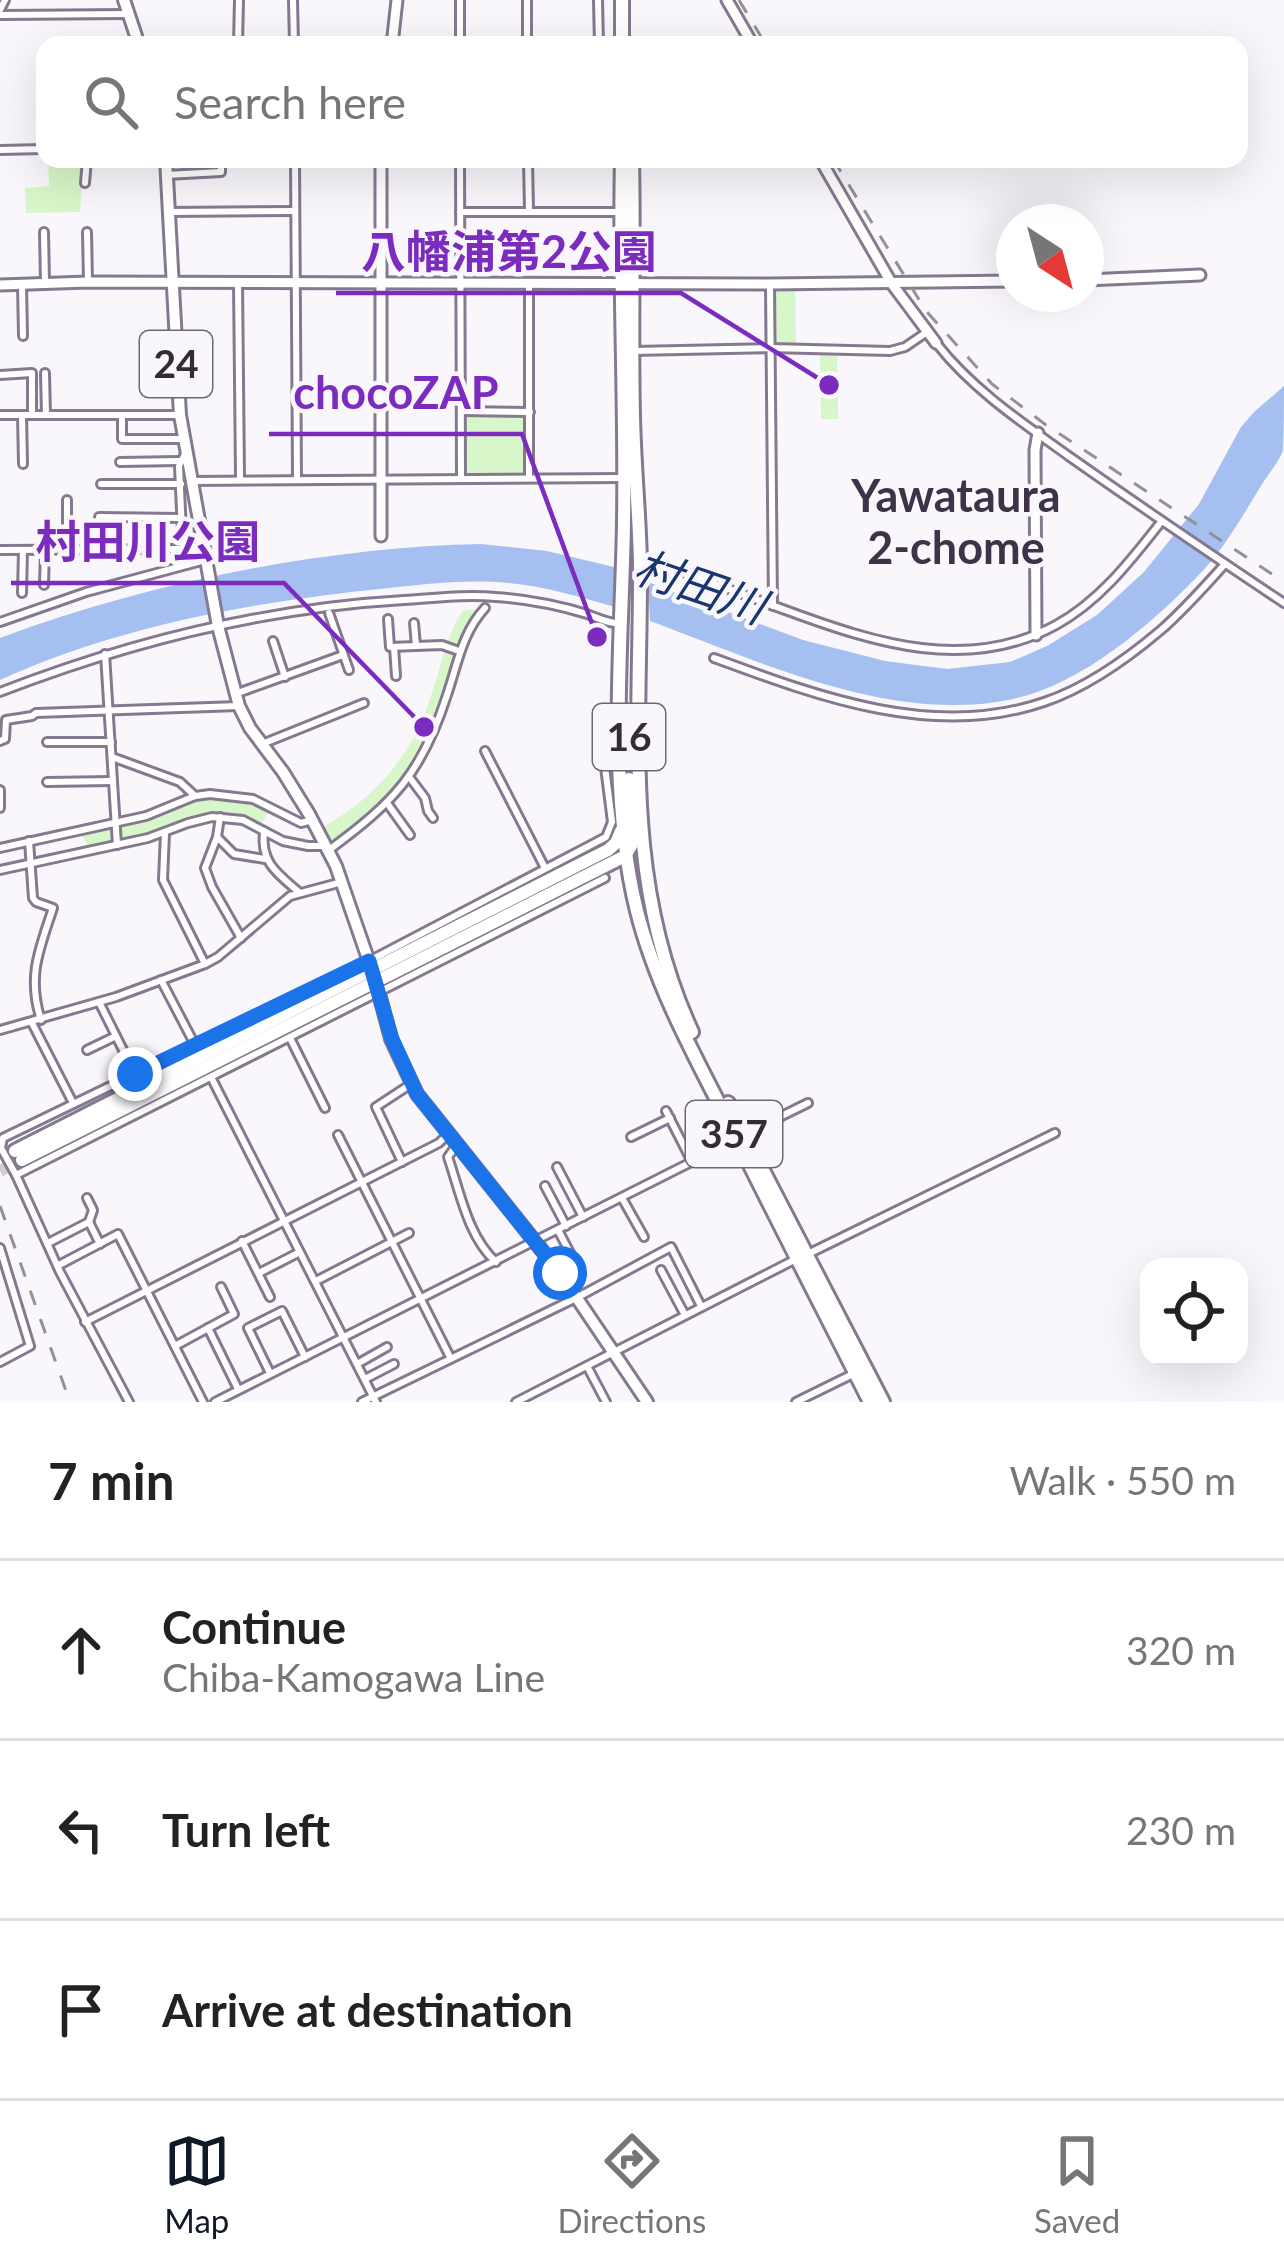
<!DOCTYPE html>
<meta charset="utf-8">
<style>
body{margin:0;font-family:Lato,"Noto Sans JP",sans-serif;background:#f2f2f2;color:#222}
.controls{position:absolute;right:36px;bottom:36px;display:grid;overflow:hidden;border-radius:24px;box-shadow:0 12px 48px #0002}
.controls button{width:108px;height:108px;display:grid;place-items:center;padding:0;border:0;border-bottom:3px solid #e0e0e0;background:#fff;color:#222;font:60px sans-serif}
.compass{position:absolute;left:996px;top:204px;width:108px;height:108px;border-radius:50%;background:#fff;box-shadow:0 12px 48px #0002;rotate:144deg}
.stop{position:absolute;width:36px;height:36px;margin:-27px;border:9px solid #1a73e8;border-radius:50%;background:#fff}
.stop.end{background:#1a73e8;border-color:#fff;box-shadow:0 3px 12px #0008}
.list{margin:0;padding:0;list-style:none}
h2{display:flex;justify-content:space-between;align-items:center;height:156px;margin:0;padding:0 48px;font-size:51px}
h2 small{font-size:39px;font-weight:400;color:#767676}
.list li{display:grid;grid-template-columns:78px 1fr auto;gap:36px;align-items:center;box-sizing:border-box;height:180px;padding:0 48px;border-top:3px solid #e0e0e0}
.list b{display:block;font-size:45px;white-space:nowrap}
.list p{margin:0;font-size:39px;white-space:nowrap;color:#767676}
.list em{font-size:39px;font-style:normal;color:#767676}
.icon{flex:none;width:66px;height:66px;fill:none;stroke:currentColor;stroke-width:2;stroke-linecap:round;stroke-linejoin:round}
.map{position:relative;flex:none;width:1284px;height:1402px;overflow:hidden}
.search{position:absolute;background:#fff;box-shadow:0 12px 48px #0002;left:36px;right:36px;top:36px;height:132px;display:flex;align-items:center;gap:30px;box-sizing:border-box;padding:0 42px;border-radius:24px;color:#767676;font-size:45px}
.sheet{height:696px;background:#fff}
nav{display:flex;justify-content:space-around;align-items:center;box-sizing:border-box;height:168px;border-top:3px solid #e0e0e0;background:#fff;font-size:33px;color:#767676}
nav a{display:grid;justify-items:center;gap:6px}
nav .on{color:#111827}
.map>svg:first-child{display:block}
</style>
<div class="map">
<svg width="1284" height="1402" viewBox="0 0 1284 1402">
<rect width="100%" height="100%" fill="#faf7fc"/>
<g fill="#d7f6c9">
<polygon points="48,159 84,159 80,212 26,213 25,188 49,186"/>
<polygon points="771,285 795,285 796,348 771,347"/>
<polygon points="820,351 837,351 838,419 821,419"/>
<polygon points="470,416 523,416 526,421 527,469 523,474 469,474 465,471 464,420"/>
<path d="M463,610H478C459,637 453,665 443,696C436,720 419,762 404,782C384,806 357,825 331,842L323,827C375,798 411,757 430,699C442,664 443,644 463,610Z"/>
<path d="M199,796L249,799L269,809L264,821L260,823C215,801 189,822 146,834C127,839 107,843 88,847L81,833L159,814Z"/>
</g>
<g fill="#a4bff0">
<path d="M1284,386C1284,403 1284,435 1283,450C1280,460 1270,472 1264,481C1243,515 1224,550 1195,579C1149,626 1080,685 1013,699C893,725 761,662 650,621L648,582L803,640L885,661L947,669L1010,662L1047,646L1097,615L1144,572L1199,504L1241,427L1254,412Z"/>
<path d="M481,544L547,551L614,567L615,607C580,597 544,586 508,583C469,579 428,584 389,588C257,601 121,625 0,680V638C147,583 324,547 481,544Z"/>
</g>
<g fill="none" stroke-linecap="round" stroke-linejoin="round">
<polyline stroke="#d2ced4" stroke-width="12" stroke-dasharray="12 6" stroke-linecap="butt" points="0,1171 21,1160"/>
<g stroke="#857990" stroke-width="12">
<g id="street">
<polyline points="293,0 294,45"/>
<polyline points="527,0 527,45"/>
<polyline points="598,0 599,45"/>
<polyline points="0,10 5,0"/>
<polyline points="0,15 128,14"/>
<polyline points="238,45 239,0"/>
<polyline points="460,45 460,0"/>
<polyline points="44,102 44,149"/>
<polyline points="0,150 44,149"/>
<polyline points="295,159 297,478"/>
<polyline points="460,159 461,477"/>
<polyline points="528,159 529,211"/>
<polyline points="166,175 221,172 221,159"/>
<polyline points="85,183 87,159"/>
<polyline points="168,212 295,211"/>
<polyline points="460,212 618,212"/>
<polyline points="44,232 45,283"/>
<polyline points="87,232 88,282"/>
<polyline points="238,282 240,477"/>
<polyline points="529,283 529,478"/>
<polyline points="22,284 23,336"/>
<polyline points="770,286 773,606"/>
<path d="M937,344C972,389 1024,424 1070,457C1141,507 1212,555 1284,603"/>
<polyline points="633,351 770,348 890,351 905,347 927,332"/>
<polyline points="45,373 46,415"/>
<polyline points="0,375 32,373 32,415"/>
<polyline points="461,411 530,412"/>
<polyline points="0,415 180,415"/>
<polyline points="22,415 23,464"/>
<polyline points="122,415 122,439 184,439"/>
<polyline points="120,462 180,461"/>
<polyline points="191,481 624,478"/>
<polyline points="101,484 181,484"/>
<polyline points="67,500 67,549"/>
<polyline points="99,517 181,518"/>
<polyline points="0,550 182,549"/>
<path d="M640,556C690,574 738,593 788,611C875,643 968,673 1056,625C1100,601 1131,560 1161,522"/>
<polyline points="186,565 183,555 179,466 186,452"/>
<polyline points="44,585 45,549"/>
<polyline points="22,593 23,550"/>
<polyline points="329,613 349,670"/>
<polyline points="388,619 390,647 442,645 459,651"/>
<polyline points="0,622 86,592 205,560"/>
<polyline points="414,623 416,646"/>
<polyline points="273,641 285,677"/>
<polyline points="394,647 396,676"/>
<polyline points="105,654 117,845"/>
<path d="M714,658C817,696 934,740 1044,702C1086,688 1128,658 1161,630C1184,610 1205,586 1225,564"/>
<path d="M0,692C129,642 265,608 404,600C435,598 465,594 496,597C526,599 558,605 587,614C600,619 608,623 622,624"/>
<polyline points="235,694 343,655"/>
<polyline points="0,741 5,739 6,720 32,716 36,713 239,706"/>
<polyline points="47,742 111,742"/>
<polyline points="262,744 364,703"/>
<polyline points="485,751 545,868"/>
<polyline points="112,757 180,782 195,796"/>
<polyline points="410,778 425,798 428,811 433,818"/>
<polyline points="47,782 112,781"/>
<polyline points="0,790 0,808"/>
<polyline points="387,803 410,835"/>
<polyline points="220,817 217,837 205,868 212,887 241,938"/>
<path d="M264,831C260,863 278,874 300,893"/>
<polyline points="165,833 163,880 205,964"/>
<polyline points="217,837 234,854 265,859"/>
<path d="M29,841L33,898L36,902L53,908C39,950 27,977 41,1020"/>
<polyline points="0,848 146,816 195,796 210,794 253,799 301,823 312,820"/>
<path d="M329,850C394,802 422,773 447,695C458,663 462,633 485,608"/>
<polyline points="0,870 148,838 188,823 212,817 243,820 283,841 308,846 326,846"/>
<polyline points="161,980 195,1045"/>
<polyline points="99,1002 135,1074"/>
<polyline points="32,1023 73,1103"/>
<polyline points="0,1030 116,997 205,964 218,957 290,896 342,882"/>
<polyline points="290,1038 325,1108"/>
<polyline points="87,1050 116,1036"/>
<polyline points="211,1077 376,1402"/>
<polyline points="666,1111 691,1160"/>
<polyline points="747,1133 808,1103"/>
<polyline points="338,1135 450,1357"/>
<polyline points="631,1137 670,1118"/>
<path d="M456,1146L448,1157C460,1192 468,1237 496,1262"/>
<polyline points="402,1162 376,1107 411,1084"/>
<polyline points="557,1167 583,1217"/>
<polyline points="16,1175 605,878"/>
<polyline points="545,1186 566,1226"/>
<polyline points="622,1198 644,1237"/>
<polyline points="89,1222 100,1244"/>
<polyline points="558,1230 581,1274"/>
<polyline points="242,1241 270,1297"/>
<polyline points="48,1243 89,1222 93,1210 87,1198"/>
<polyline points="0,1248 30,1346 0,1362"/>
<polyline points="808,1254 1055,1133"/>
<polyline points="59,1265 118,1234 203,1402"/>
<polyline points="661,1270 685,1315"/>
<polyline points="259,1273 298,1253"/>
<polyline points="316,1281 409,1233"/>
<polyline points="85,1322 439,1143 447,1135"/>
<polyline points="208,1328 238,1389"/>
<polyline points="175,1346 234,1314 221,1287"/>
<polyline points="357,1364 387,1347"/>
<polyline points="587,1366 606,1402"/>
<polyline points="270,1373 248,1328 282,1311 305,1357"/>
<polyline points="365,1379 394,1364"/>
<polyline points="129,1402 60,1272 16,1175 1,1148 3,1138 369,961 606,837 612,822 605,767"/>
<polyline points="215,1402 737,1139"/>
<polyline points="362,1402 578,1297 671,1247 701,1306"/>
<polyline points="516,1402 796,1259"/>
<polyline points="796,1402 855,1373"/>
</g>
</g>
<g stroke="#857990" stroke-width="15">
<g id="secondary">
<polyline points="727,0 753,45"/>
<polyline points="392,45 397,0"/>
<polyline points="381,159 381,536"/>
<polyline points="820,159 892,284 936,343"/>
<polyline points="1086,280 1200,275"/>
<polyline points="0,285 88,282 770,284 1014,281"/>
<polyline points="1036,635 1035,450 1038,433"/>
</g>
</g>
<g stroke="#857990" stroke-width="16">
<g id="primary">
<polyline points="124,0 139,45"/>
<polyline points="166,159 180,415 218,626 239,706 250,728 283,772 309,814 336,866 376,982 391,1039 417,1094 560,1273 647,1402"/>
</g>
</g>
<g stroke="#857990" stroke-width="18">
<g id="highway">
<polyline points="622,0 622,45"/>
<path d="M622,159C619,280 626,401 624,522C622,646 607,790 637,911C657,990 698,1062 735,1135C779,1224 825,1313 870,1402"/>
<path d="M632,159C634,245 631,330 633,416C634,465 639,514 640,563C641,724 621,880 692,1032"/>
<polyline points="728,1103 883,1402"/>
<polyline points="15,1151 608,850 616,843 621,831"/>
<polyline points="22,1160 625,856 632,844 629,779"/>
</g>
</g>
<use href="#street" stroke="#fff" stroke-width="6"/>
<use href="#secondary" stroke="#fff" stroke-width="9"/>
<use href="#primary" stroke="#fff" stroke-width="10"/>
<use href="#highway" stroke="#fff" stroke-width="12"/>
<g stroke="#949098" stroke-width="3" stroke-dasharray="15 15" stroke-linecap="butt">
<polyline points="739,0 766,45"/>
<polyline points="833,159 926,311 992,384 1046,425 1284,582"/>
<polyline points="0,1206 70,1402"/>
</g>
</g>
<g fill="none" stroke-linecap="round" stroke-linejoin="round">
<polyline stroke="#1a73e8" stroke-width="15" points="135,1074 369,961 392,1039 417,1094 560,1273"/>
</g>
<g text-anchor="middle" stroke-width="9" stroke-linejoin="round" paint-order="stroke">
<g fill="#faf7fc" stroke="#6d6971" stroke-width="3">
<rect x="140" y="331" width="72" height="66" rx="9"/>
<rect x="593" y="704" width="72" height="66" rx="9"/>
<rect x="686" y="1101" width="96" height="66" rx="9"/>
</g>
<g font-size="39" font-weight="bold" fill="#312c36">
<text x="176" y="378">24</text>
<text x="629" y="751">16</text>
<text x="734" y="1148">357</text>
</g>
<g font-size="45" font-weight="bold" fill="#3d3247" stroke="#faf7fc">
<text x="956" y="512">Yawataura<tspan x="956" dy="52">2-chome</tspan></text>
</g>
<g font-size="45" font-style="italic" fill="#193670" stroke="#faf7fc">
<text transform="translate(700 587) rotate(19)" y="16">村田川</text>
</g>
</g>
<path fill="none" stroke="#7b2cbf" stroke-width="4.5" d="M829 385L681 293H336M597 637L522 434H269M424 727L284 583H11"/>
<g fill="#7b2cbf" stroke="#faf7fc" stroke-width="4.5">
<circle cx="829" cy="385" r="12"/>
<circle cx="597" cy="637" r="12"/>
<circle cx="424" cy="727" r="12"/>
</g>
<g font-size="45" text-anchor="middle" font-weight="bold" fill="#7b2cbf" stroke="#faf7fc" stroke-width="9" stroke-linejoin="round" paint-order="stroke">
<text x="509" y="268">八幡浦第2公園</text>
<text x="396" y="409">chocoZAP</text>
<text x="148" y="558">村田川公園</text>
</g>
</svg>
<div class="controls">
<button><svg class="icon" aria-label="locate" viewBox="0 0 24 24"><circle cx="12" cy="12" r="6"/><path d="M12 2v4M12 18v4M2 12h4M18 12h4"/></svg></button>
</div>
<svg class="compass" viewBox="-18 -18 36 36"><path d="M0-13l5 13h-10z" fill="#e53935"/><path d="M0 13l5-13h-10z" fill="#767676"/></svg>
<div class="stop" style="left:560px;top:1273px"></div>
<div class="stop end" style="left:135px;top:1074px"></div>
<div class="search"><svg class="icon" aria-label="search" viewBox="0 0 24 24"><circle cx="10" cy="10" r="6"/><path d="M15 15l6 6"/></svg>Search here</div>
</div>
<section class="sheet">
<h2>7 min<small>Walk · 550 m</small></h2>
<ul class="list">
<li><svg class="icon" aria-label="ahead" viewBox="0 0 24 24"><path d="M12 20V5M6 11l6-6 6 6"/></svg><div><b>Continue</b><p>Chiba-Kamogawa Line</p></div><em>320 m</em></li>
<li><svg class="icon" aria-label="left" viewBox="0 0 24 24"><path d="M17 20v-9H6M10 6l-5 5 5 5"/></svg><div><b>Turn left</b></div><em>230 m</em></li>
<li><svg class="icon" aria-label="arrive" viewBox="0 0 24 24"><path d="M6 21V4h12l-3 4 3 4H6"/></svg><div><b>Arrive at destination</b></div></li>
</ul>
</section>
<nav>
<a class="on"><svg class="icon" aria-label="map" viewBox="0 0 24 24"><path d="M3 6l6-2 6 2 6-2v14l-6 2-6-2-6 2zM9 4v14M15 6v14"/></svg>Map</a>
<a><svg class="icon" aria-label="directions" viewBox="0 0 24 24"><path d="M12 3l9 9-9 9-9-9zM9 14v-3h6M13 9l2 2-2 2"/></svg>Directions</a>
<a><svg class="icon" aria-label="saved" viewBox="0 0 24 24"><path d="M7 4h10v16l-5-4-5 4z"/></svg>Saved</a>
</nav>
